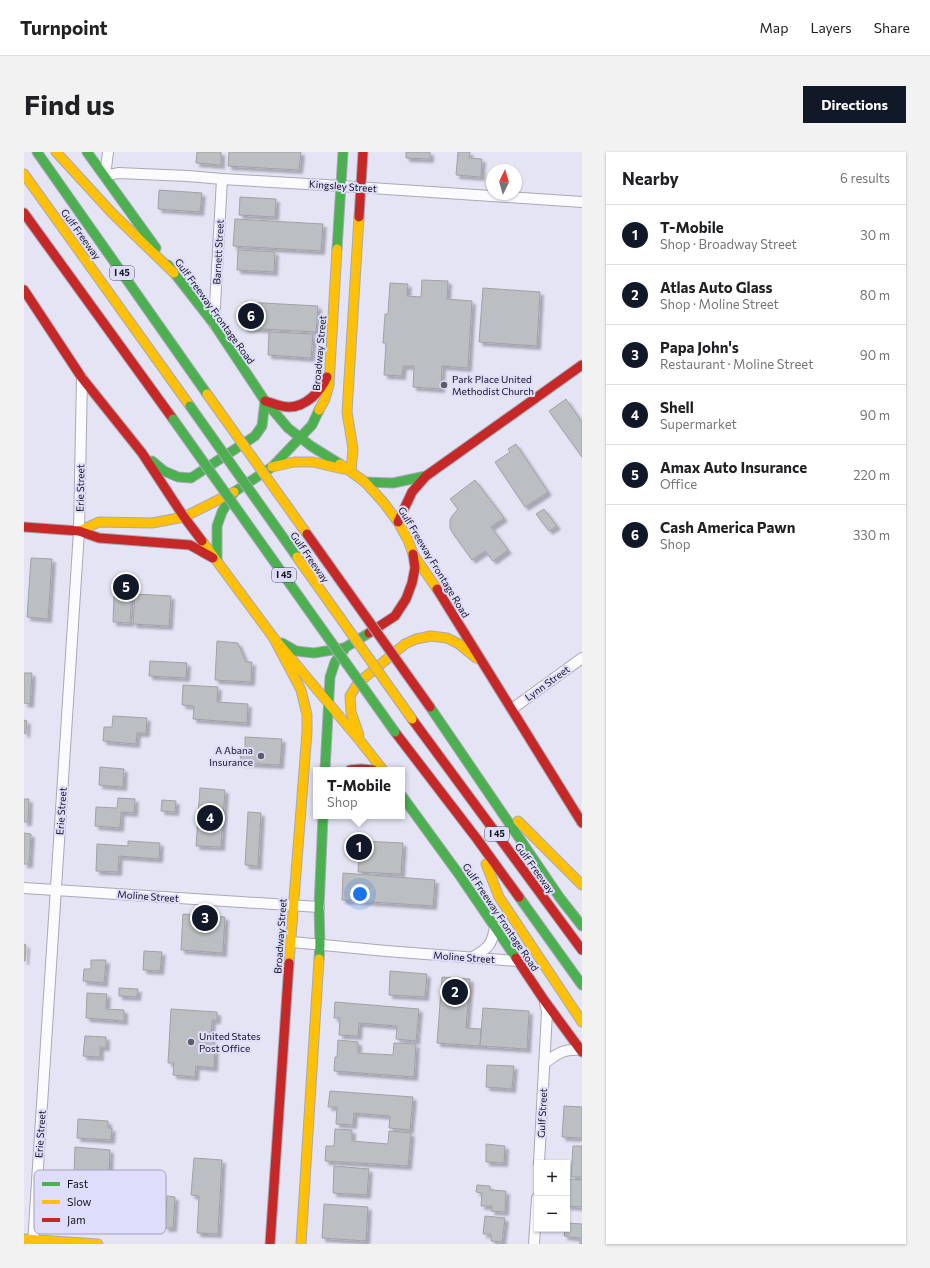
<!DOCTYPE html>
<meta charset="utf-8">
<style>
body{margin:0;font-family:Commissioner,sans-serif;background:#f2f2f2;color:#202124}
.controls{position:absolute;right:12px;bottom:12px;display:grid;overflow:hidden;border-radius:0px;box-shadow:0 1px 3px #0004}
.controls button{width:36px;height:36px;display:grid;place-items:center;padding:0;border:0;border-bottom:1px solid #e0e0e0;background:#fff;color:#202124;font:20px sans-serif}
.compass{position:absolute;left:462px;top:12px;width:36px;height:36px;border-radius:50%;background:#fff;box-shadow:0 1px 3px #0004;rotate:5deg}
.you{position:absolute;left:336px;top:742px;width:14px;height:14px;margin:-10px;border:3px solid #fff;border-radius:50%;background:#1a73e8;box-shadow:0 0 0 6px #1a73e833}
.badge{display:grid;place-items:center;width:26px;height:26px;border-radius:50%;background:#111827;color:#fff;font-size:13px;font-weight:700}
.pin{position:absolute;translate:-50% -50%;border:2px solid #fff;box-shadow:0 1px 4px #0006}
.popup{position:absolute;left:289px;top:615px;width:92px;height:52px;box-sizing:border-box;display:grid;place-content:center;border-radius:0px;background:#fff;filter:drop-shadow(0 1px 3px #0005);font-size:13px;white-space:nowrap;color:#757577}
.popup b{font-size:15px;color:#202124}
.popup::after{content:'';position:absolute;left:50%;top:100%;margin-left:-8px;border:8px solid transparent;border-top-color:#fff}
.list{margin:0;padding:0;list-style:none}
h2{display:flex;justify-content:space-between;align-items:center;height:52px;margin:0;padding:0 16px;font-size:17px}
h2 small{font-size:13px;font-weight:400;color:#757577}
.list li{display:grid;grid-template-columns:26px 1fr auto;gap:12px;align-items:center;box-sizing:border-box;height:60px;padding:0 16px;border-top:1px solid #e0e0e0}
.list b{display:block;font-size:15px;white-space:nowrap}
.list p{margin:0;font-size:13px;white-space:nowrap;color:#757577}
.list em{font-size:13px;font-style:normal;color:#757577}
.map{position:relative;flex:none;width:558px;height:1092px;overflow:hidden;border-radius:0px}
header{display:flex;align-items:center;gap:24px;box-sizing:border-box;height:56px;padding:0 20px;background:#fff;border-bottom:1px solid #e0e0e0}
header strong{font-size:19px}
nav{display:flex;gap:22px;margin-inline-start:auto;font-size:14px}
.intro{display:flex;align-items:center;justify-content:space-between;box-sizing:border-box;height:96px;padding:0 24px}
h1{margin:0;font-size:28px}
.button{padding:10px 18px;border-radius:0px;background:#111827;color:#fff;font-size:14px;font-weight:700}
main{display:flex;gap:24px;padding:0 24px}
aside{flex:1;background:#fff;border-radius:0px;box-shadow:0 1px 3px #0004}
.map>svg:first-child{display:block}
</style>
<header>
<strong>Turnpoint</strong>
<nav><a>Map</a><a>Layers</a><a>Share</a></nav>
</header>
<div class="intro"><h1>Find us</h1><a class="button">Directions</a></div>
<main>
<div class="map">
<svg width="558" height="1092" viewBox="0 0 558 1092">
<defs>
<filter id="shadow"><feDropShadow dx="3.5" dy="3.5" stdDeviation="1" flood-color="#0004"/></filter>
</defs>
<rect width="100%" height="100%" fill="#e4e4f5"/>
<g fill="#bcbfc2" stroke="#9fa2a5" filter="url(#shadow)">
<polygon points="173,0 197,0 197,13 172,11"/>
<polygon points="205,0 277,0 275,18 204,14"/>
<polygon points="382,0 406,0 406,7 382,6"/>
<polygon points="434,0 446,0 445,6 458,7 457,25 432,23"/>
<polygon points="135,38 178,41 176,60 134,57"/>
<polygon points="216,45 252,47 251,65 215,63"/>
<polygon points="211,67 299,72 297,99 209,94"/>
<polygon points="214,98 251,100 250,120 213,118"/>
<polygon points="398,128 424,129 423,147 448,149 444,216 418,214 417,237 389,235 390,214 379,214 378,224 360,223 362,191 359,191 361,162 364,162 366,131 384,132 383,144 397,145"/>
<polygon points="459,136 516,140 513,194 455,190"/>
<polygon points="221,150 294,154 292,180 220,176"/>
<polygon points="245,180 289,182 287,206 244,203"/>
<polygon points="542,247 558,270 558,305 525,259"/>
<polygon points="492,292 524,340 501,355 471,310 486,300 484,297"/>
<polygon points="451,328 480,366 467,375 484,398 469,409 461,399 448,408 428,380 426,376 426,368 428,364 434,357 426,347"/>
<polygon points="520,357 533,374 525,379 512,362"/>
<polygon points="7,406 28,407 24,467 3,465"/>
<polygon points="96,422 109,422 106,471 89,470 90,444 94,445"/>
<polygon points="111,442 147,444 145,474 109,472"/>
<polygon points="193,489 214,491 222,510 228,510 227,530 191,528"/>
<polygon points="126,509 163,511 162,526 125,524"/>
<polygon points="0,521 8,521 6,552 0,551"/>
<polygon points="159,533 194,535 193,550 224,552 223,571 169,567 170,554 158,553"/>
<polygon points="89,564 123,566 122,581 113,581 112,592 79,589 80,575 88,575"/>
<polygon points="0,568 3,569 2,582 0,581"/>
<polygon points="221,585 258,587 256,613 216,611 217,596 221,596"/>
<polygon points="76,615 100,617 99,635 75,633"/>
<polygon points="176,636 201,638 197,695 172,694"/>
<polygon points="94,646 111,647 110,661 97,660 96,676 71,674 72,655 93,656"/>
<polygon points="0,647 5,647 4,670 0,670"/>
<polygon points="138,648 152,649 151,660 137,659"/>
<polygon points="224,660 237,661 234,714 221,713"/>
<polygon points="0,681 7,682 5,712 0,712"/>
<polygon points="104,689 136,691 135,707 95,704 94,720 72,719 73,692 104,694"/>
<polygon points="336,689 379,691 377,722 334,720"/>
<polygon points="319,721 411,728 409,754 318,748"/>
<polygon points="159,762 201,765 199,801 157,798"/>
<polygon points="0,792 2,793 1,809 0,809"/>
<polygon points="120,799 138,800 136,819 119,818"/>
<polygon points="67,808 82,808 80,831 59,829 60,817 67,817"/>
<polygon points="366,819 403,822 401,845 365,843"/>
<polygon points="418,825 446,827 442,876 457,877 456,894 413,891"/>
<polygon points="95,836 114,837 113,845 95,844"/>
<polygon points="63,841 83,842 82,857 100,858 100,869 62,866"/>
<polygon points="311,850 395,857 392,889 372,887 373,874 335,871 334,884 315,883 316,866 310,866"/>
<polygon points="459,856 505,859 503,897 456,894"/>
<polygon points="147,857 193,860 193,868 188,868 187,887 191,893 190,916 172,914 171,925 149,923 150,911 144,911"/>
<polygon points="61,884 82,885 82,895 76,895 76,905 59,904"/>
<polygon points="314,888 334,890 334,901 369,903 370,891 392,892 390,925 310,919 311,905 313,905"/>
<polygon points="463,913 490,914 488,937 462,935"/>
<polygon points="306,939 389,945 386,978 365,976 366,964 330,961 329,973 312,972 313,955 304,955"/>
<polygon points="540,954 558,955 558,986 538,985"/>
<polygon points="54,967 84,969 84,976 88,976 87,988 53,986"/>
<polygon points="311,977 328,978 328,989 364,992 365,979 387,981 384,1014 301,1009 302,994 310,994"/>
<polygon points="462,992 481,994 480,1011 462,1010"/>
<polygon points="549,994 558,994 558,1025 547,1025"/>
<polygon points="51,995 86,998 85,1024 50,1022"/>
<polygon points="170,1006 198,1008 194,1082 173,1081 175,1044 167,1043"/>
<polygon points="310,1014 345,1017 343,1043 309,1041"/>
<polygon points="545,1027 558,1028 558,1055 543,1054"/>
<polygon points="453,1033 466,1034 466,1038 482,1039 481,1060 467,1059 468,1054 457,1054 458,1041 452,1040"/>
<polygon points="143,1044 151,1045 149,1076 141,1076"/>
<polygon points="48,1047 78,1049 77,1065 47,1063"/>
<polygon points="79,1047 89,1048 88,1067 78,1067"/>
<polygon points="300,1052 344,1055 342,1089 298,1086"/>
<polygon points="461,1064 481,1066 478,1090 467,1089 467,1082 459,1082"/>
<polygon points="543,1071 558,1072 558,1092 556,1092 556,1086 540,1084 541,1077 543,1077"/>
</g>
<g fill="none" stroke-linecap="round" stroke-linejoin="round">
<g stroke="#a9a8b5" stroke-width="12">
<g id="street">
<polyline points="84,0 81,24 94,21 164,24 198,27 317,34 558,50"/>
<polyline points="190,172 198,27"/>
<polyline points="488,557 558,506"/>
<polyline points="0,736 295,755"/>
<polyline points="268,790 362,799 494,809"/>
<path d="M449,805C465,796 468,792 471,775"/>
<path d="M520,912C533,901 540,897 557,898"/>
<polyline points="515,1011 523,860 521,851"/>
<polyline points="9,1092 55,379 58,226"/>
<polyline points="510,1092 513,1046"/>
</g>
</g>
<g stroke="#a9a8b5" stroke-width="11">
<g id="fast">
<polyline points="13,0 183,242"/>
<polyline points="63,0 132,96"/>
<polyline points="313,97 319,0"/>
<polyline points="144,113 190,172 241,249 264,276 287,294 316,312"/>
<polyline points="128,309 140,319 154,325 167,326 231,284 238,274 241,249"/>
<polyline points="341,330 369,331 402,324"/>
<polyline points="193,408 193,374 198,360 210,340 248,315 288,273 295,258"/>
<polyline points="258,491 272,499 290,501 320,496"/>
<polyline points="406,555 536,746 558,774"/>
<polyline points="301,618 306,525 311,510 322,495 345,481"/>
<polyline points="378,644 434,721 492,806"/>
<polyline points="495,745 558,833"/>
<polyline points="295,807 296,793 295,755 299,664"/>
</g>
</g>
<g stroke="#a9a8b5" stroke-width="11">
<g id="slow">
<polyline points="32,0 88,61 150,121"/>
<polyline points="0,22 166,254"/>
<polyline points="295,258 301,247 305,233 313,97"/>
<polyline points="316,312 341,330 360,351 374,370 384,388 389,402 413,437"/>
<polyline points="248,315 270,310 289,310 319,317"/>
<polyline points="327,319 329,297 323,260 335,65"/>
<polyline points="55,379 75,370 128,371 160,365 210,340"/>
<polyline points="178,389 249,485 337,590 359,618"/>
<polyline points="249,485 277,538 283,563 283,580 265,811"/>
<polyline points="335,583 327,560 326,544 334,531 381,492 392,487 407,484 423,486 435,492 452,506"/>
<polyline points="494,669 558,733"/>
<polyline points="462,712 475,745 558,870"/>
<polyline points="0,1087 74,1092"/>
<polyline points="277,1092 295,807"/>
</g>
</g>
<g stroke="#a9a8b5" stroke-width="11">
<g id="jam">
<polyline points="0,61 149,267"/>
<polyline points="335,65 339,0"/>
<polyline points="0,138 58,226 118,301 160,365 178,389"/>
<path d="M241,249C249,251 257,255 265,255C282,255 297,239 303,225"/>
<polyline points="374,370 388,340 402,324 558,213"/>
<polyline points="0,375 55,379 75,386 166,393 189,406"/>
<polyline points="413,437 558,671"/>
<polyline points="345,481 371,464 382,447 388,431 391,416 389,402"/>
<polyline points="388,567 558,798"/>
<polyline points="371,580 453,687 495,745"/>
<polyline points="326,618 337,617 349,618"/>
<polyline points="492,806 520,848 558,900"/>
<polyline points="246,1092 265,811"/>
</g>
</g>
<use href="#street" stroke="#fbfbfe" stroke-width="10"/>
<use href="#fast" stroke="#4caf50" stroke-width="9"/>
<use href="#slow" stroke="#ffc107" stroke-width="9"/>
<use href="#jam" stroke="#c62828" stroke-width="9"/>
<g stroke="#a9a8b5" stroke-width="11" stroke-linecap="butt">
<g id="fast-bridge">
<polyline points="166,254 273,405"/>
<polyline points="149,267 371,580"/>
</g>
</g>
<g stroke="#a9a8b5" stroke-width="11" stroke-linecap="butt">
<g id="slow-bridge">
<polyline points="183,242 283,382"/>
<polyline points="273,405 388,567"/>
</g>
</g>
<g stroke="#a9a8b5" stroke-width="11" stroke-linecap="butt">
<polyline id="jam-bridge" points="283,382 406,555"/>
</g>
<use href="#fast-bridge" stroke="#4caf50" stroke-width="9"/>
<use href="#slow-bridge" stroke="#ffc107" stroke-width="9"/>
<use href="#jam-bridge" stroke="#c62828" stroke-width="9"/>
</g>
<g fill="#5d5d6a" stroke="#deddfc" stroke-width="1.5">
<circle cx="420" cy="233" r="4"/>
<circle cx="237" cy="604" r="4"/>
<circle cx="167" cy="890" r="4"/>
</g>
<g text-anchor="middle" stroke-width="4" stroke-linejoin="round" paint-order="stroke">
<g fill="#deddfc" stroke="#515161" stroke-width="1">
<rect x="86" y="114" width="24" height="14" rx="3"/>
<rect x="248" y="416" width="24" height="14" rx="3"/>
<rect x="461" y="675" width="24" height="14" rx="3"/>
</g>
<g font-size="9" font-weight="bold" fill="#15151f">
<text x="98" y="124">I 45</text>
<text x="260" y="426">I 45</text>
<text x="473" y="685">I 45</text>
</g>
<g font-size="10" fill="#15151f" stroke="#deddfc">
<text transform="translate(319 34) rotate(4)" y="4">Kingsley Street</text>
<text transform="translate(57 82) rotate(54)" y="4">Gulf Freeway</text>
<text transform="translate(194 100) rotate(-87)" y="4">Barnett Street</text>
<text transform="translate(191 159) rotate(54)" y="4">Gulf Freeway Frontage Road</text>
<text transform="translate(295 201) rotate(-85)" y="4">Broadway Street</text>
<text transform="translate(56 336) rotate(-89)" y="4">Erie Street</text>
<text transform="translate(286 405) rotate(55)" y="4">Gulf Freeway</text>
<text transform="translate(410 410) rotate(59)" y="4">Gulf Freeway Frontage Road</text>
<text transform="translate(523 531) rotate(-36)" y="4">Lynn Street</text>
<text transform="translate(37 659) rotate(-86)" y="4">Erie Street</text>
<text transform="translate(511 716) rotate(54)" y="4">Gulf Freeway</text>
<text transform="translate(124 744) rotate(4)" y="4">Moline Street</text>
<text transform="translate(477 765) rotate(56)" y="4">Gulf Freeway Frontage Road</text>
<text transform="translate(256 784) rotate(-86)" y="4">Broadway Street</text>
<text transform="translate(440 805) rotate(4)" y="4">Moline Street</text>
<text transform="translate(518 961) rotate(-87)" y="4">Gulf Street</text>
<text transform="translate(16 982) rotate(-86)" y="4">Erie Street</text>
</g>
<g font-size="10" fill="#15151f" stroke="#deddfc" text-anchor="start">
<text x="428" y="231">Park Place United<tspan x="428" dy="12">Methodist Church</tspan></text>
<text x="229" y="602" text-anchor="end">A Abana<tspan x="229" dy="12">Insurance</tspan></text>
<text x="175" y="888">United States<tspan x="175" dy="12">Post Office</tspan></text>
</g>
</g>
<rect x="10" y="1018" width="132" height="64" rx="6" fill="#deddfc" stroke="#a2a1ba" stroke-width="1"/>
<rect x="18" y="1030" width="18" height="4" fill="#4caf50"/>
<rect x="18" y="1048" width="18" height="4" fill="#ffc107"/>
<rect x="18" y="1066" width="18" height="4" fill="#c62828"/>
<g font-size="11" fill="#15151f">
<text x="43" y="1036">Fast</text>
<text x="43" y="1054">Slow</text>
<text x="43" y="1072">Jam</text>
</g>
</svg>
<div class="controls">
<button>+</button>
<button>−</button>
</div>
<svg class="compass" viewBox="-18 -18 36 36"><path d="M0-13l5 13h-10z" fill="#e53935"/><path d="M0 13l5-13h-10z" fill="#757577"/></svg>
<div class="you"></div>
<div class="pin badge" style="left:335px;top:695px">1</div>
<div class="popup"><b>T-Mobile</b>Shop</div>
<div class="pin badge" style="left:431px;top:840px">2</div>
<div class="pin badge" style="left:181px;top:766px">3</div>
<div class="pin badge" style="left:186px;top:666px">4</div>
<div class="pin badge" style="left:102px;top:435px">5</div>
<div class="pin badge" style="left:227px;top:164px">6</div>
</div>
<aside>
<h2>Nearby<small>6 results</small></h2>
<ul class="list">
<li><span class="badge">1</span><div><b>T-Mobile</b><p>Shop · Broadway Street</p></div><em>30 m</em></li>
<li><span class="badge">2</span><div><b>Atlas Auto Glass</b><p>Shop · Moline Street</p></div><em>80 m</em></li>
<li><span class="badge">3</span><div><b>Papa John's</b><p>Restaurant · Moline Street</p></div><em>90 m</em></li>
<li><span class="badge">4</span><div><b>Shell</b><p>Supermarket</p></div><em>90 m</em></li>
<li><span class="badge">5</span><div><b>Amax Auto Insurance</b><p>Office</p></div><em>220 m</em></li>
<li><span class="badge">6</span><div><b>Cash America Pawn</b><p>Shop</p></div><em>330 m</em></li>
</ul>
</aside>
</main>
